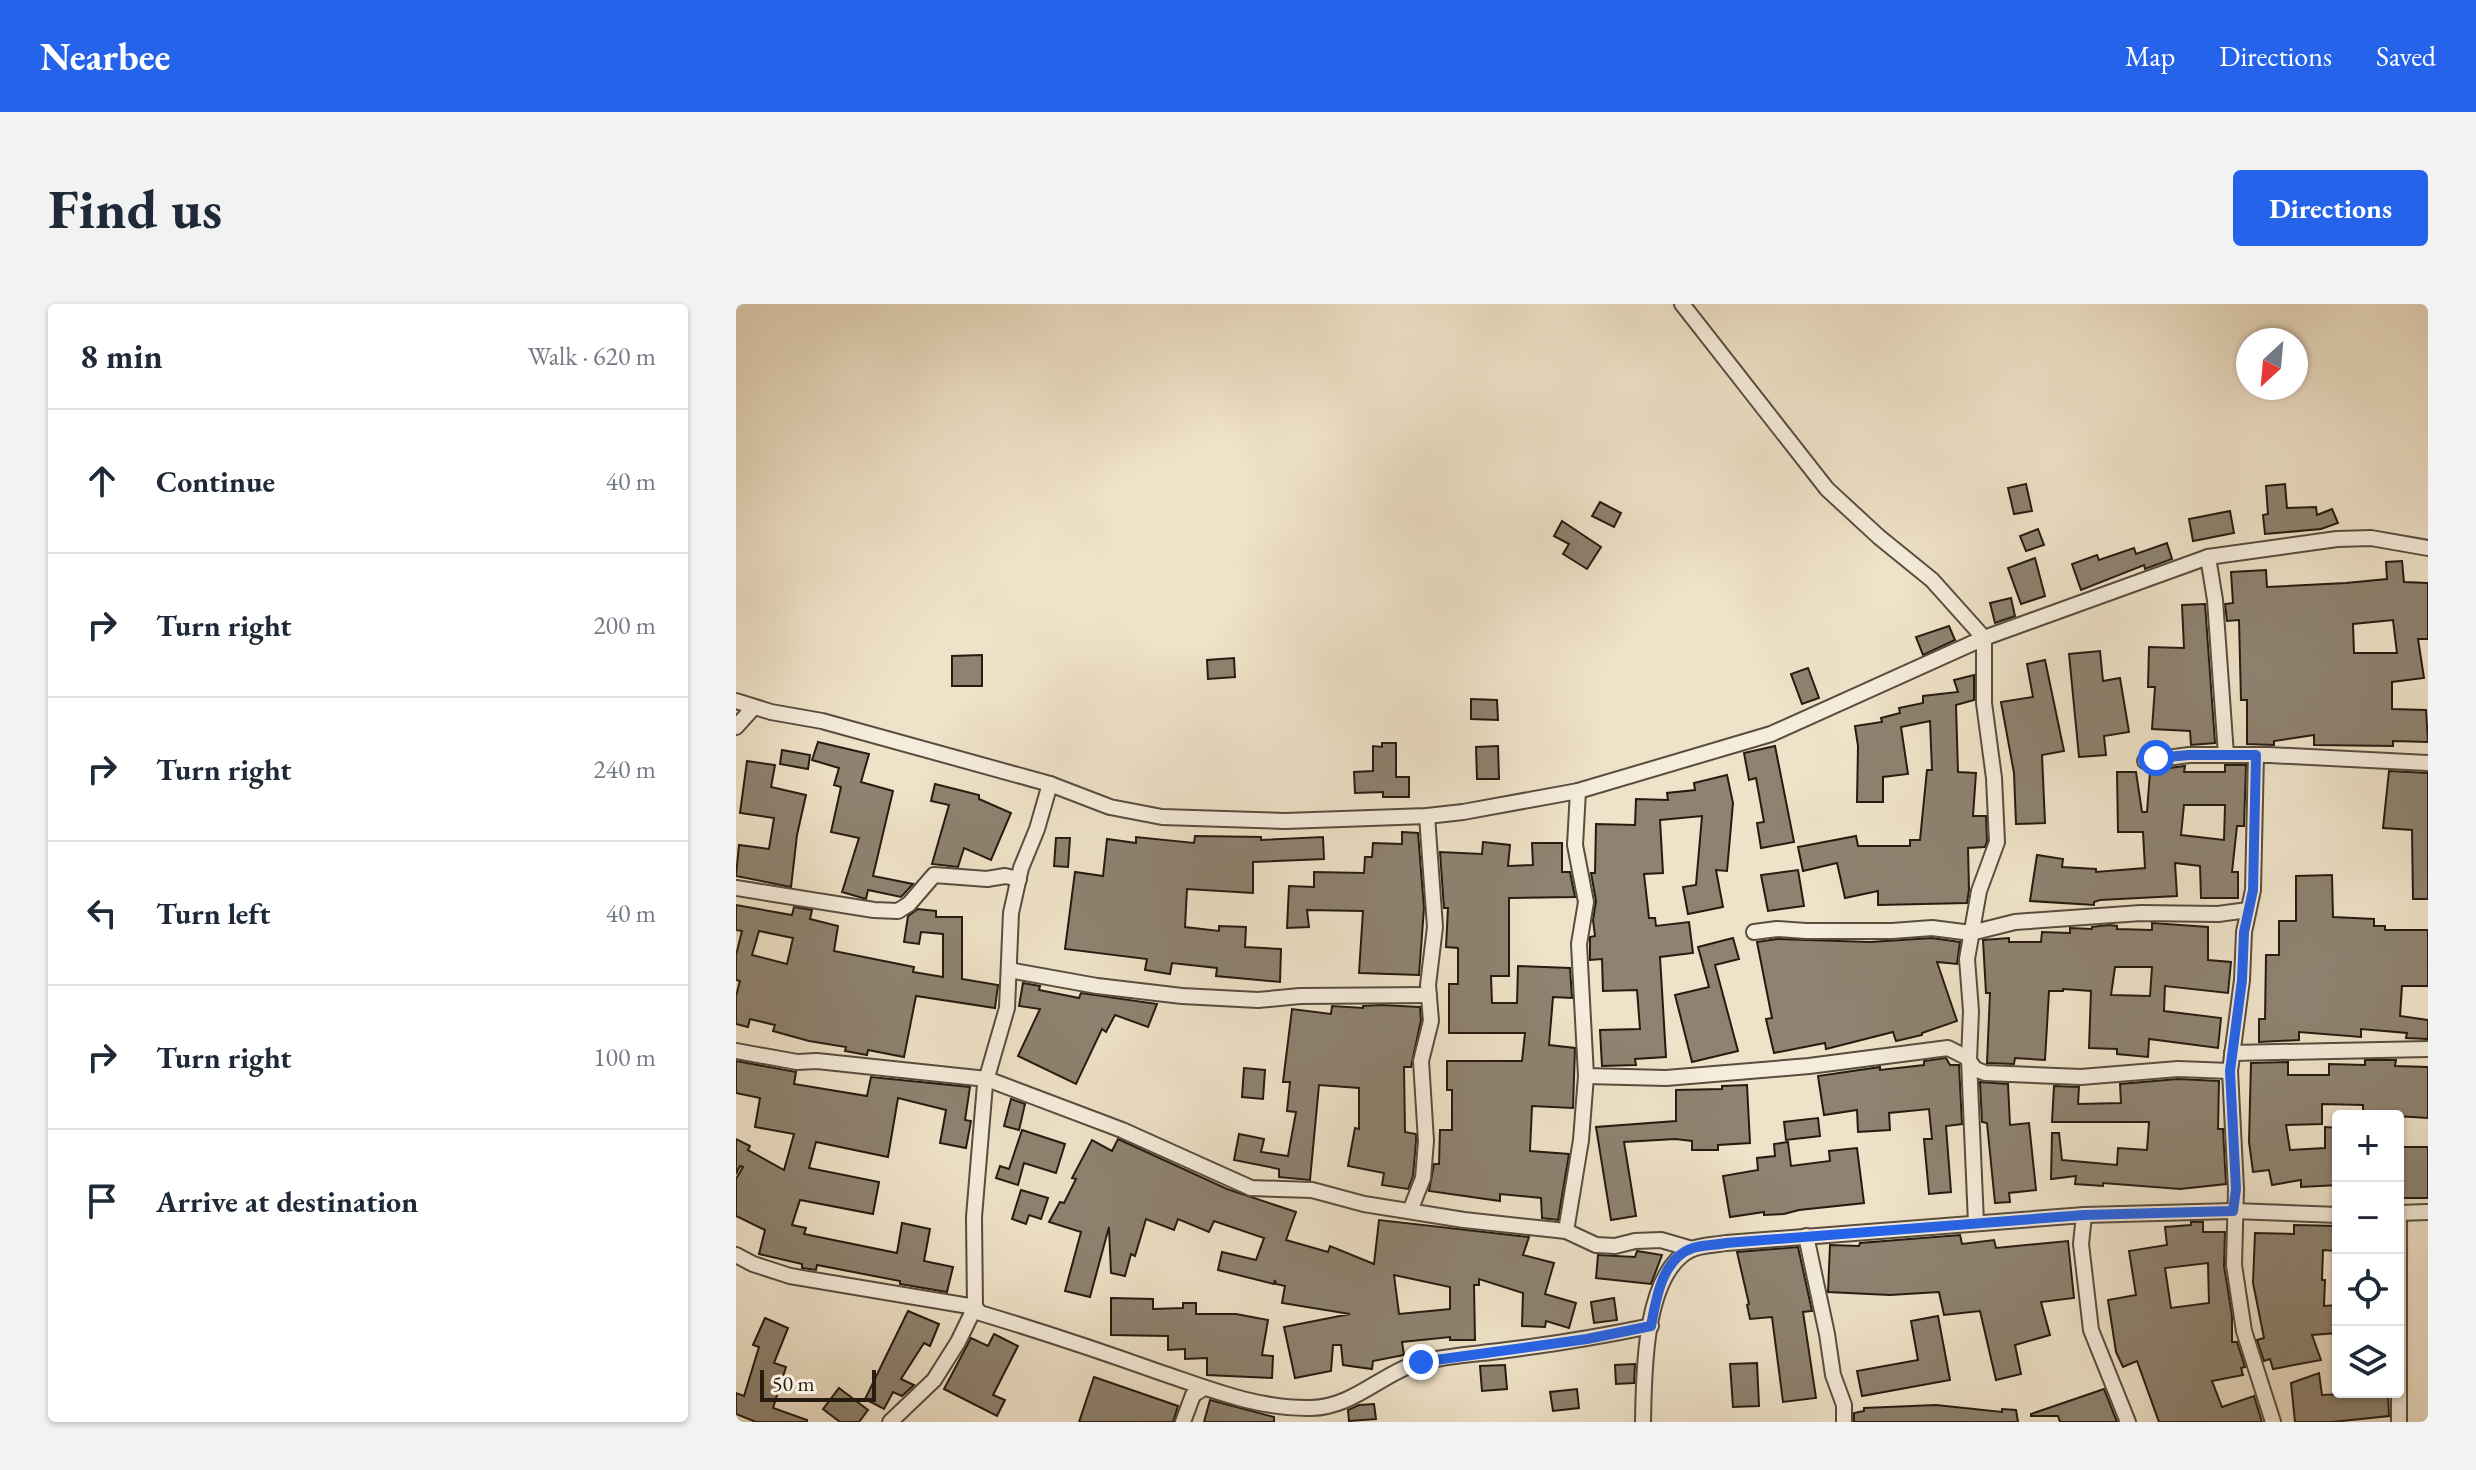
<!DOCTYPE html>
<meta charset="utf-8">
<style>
body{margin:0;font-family:"EB Garamond",serif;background:#f2f2f3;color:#1f2937}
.controls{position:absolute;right:24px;bottom:24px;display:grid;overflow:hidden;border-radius:8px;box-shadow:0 2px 6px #0004}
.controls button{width:72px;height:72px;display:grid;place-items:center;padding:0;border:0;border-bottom:2px solid #e0e1e3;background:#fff;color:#1f2937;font:40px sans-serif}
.compass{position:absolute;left:1500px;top:24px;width:72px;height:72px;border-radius:50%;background:#fff;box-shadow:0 2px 6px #0004;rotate:206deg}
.scale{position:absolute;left:24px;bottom:20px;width:116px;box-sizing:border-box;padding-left:8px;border:4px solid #251b10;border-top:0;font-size:22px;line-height:28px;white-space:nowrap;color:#251b10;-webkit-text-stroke:6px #f5ecdb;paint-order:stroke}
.stop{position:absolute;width:24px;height:24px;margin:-18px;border:6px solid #2563eb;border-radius:50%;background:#fff}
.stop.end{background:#2563eb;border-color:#fff;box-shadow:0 2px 8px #0008}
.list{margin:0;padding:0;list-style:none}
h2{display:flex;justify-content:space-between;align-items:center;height:104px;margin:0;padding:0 32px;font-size:34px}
h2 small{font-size:26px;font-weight:400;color:#747a83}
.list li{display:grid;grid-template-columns:52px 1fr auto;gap:24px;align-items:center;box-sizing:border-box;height:144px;padding:0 32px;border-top:2px solid #e0e1e3}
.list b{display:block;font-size:30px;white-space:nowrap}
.list em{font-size:26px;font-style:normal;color:#747a83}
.icon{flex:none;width:44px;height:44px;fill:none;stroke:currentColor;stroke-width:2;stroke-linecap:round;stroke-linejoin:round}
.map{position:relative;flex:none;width:1692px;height:1118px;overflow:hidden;border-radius:8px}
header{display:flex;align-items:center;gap:48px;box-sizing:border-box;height:112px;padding:0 40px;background:#2563eb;color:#fff}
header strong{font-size:38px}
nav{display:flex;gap:44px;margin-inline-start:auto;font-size:28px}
.intro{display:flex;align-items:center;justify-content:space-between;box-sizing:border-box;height:192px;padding:0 48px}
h1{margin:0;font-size:56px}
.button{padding:20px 36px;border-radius:8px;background:#2563eb;color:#fff;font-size:28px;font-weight:700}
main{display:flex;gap:48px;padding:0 48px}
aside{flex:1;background:#fff;border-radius:8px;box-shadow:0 2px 6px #0004}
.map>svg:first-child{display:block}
</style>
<header>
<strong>Nearbee</strong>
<nav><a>Map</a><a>Directions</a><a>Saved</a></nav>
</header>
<div class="intro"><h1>Find us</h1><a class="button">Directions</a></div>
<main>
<aside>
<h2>8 min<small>Walk · 620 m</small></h2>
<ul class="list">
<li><svg class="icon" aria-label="ahead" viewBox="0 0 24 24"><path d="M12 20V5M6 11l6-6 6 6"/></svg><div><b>Continue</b></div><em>40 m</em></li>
<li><svg class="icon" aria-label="right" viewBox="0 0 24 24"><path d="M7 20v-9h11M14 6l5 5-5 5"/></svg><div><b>Turn right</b></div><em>200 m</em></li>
<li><svg class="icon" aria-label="right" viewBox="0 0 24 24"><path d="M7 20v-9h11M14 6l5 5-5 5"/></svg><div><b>Turn right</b></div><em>240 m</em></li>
<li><svg class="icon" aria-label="left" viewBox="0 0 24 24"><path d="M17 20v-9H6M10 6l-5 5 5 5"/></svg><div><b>Turn left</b></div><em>40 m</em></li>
<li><svg class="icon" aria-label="right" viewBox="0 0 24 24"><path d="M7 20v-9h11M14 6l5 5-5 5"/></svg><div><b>Turn right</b></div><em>100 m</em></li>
<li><svg class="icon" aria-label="arrive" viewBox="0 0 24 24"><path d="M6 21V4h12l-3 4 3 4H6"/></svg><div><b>Arrive at destination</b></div></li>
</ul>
</aside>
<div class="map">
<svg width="1692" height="1118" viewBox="0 0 1692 1118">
<rect width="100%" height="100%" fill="#efe2c8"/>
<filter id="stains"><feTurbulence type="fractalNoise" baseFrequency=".0025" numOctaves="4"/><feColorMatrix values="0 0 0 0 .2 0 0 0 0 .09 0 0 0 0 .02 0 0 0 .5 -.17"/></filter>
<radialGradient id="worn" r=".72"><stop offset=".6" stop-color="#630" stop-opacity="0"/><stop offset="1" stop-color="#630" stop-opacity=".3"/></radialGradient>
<g fill="#8e8270" stroke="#251b10" stroke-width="2" fill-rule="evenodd">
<polygon points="1290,180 1296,207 1278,210 1272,184"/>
<polygon points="1549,180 1551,204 1580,203 1581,211 1596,205 1602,219 1585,225 1529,230 1527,211 1532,210 1530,182"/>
<polygon points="864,198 885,209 878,223 856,212"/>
<polygon points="1494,207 1498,229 1457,237 1453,215"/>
<polygon points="826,217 865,243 851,265 827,250 833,240 818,232"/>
<polygon points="1302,225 1308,241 1290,247 1284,232"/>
<polygon points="1431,239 1436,255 1409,265 1408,261 1345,286 1336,260 1361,251 1363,256 1398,244 1400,250"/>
<polygon points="1299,254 1309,292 1285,300 1272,264"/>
<path d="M1666,257L1668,278L1692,279V335H1682L1688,374L1656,378V405L1690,406L1692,438L1657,437V442L1578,441V431L1538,437V441L1511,440V396H1505L1503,316L1491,317L1489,300L1497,299L1495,268L1530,266L1531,283L1610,279L1651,275L1650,258ZM1657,316L1661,349H1618L1617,320Z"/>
<polygon points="1275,294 1279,312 1259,319 1254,299"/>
<polygon points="1469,300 1479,439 1455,441 1454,427 1416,425 1419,383 1412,383 1413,343 1448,344 1446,301"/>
<polygon points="1213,322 1219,336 1187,351 1180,333"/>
<polygon points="1364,347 1367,377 1384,374 1393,428 1368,432 1370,451 1343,453 1333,350"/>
<polygon points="246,351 246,382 216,382 216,352"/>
<polygon points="498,354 499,373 472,375 471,356"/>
<polygon points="1309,356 1328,447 1306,451 1309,519 1280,520 1278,469 1265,398 1297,393 1291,360"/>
<polygon points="1072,364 1083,394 1066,400 1055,370"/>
<polygon points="1238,371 1238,396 1220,401 1222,468 1240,469 1237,512 1250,512 1251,537 1249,543 1232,544 1233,586 1231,599 1142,601 1142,587 1109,594 1101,559 1067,567 1062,543 1120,532 1122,542 1174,542 1174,536 1184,536 1191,466 1196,466 1194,417 1165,423 1172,470 1147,473 1147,498 1121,498 1122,442 1119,422 1146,418 1145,414 1164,409 1163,404 1187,399 1187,392 1222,388 1218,376"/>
<polygon points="735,395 761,396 762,416 735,415"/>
<polygon points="82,438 133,450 125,478 157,487 137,572 177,580 165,593 132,586 130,595 106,588 123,534 95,528 105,483 98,481 103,464 76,456"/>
<polygon points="646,439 660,439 660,473 673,473 673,493 647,493 647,488 619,489 618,468 637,467 637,442 646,443"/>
<polygon points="762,442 763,475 741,475 740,443"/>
<polygon points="1039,442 1058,538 1025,544 1021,519 1028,518 1020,474 1013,476 1008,449"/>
<polygon points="46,446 74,451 72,465 44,460"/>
<polygon points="11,457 39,461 35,483 70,491 61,531 55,583 0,572 3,541 33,545 38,514 4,509"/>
<path d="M1489,461H1510L1508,522H1501L1496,568H1502V594H1465L1464,562L1439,559L1441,592L1364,596L1358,598V601L1294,597L1301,551L1327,555L1326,563L1360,565V568L1409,564L1407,528H1382L1381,468H1400L1406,508H1411L1414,468H1426V465L1449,462L1448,468H1489ZM1448,501H1489L1488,536L1445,531Z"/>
<polygon points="1653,467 1692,469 1692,595 1677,595 1676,526 1647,524"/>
<polygon points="991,471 997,499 991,567 980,566 987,603 952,610 947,583 960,581 966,512 924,516 927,569 908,570 913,614 919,614 920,622 953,618 957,649 924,653 930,753 899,755 900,761 866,762 864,726 904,725 901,686 867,687 866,655 854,656 854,633 859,632 857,616 860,597 855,569 859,569 860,520 899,521 900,495 932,496 931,489 959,486 958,479"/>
<polygon points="199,480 243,491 243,495 275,509 255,556 228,544 222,563 196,560 213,501 195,497"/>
<polygon points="666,528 682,529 688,604 683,671 623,669 627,607 571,606 573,623 551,624 553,582 578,583 578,568 628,569 629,553 636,553 637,539 666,540"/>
<polygon points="459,532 525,533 525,536 587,533 588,555 517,558 517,589 451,585 449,623 483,627 483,622 510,623 509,643 545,645 544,678 480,672 481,664 436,659 434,670 409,666 411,655 329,645 339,568 367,572 371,535 400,539 400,533 458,539"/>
<polygon points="320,534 334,534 332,563 318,562"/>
<polygon points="747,538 774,541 772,562 797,561 796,539 826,539 826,568 834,568 839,593 773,594 773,672 755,672 756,699 781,699 782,662 834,664 836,694 817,693 813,741 839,744 837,804 796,802 794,847 833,850 822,916 806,914 805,894 764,890 764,897 693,887 698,860 703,860 704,826 716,826 716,786 711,786 711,757 786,757 789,729 713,729 713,680 722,680 722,644 710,643 712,604 708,604 704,548 746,550"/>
<polygon points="1062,566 1068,602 1032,607 1025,571"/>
<polygon points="1596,571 1597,613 1638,615 1638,622 1649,622 1649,626 1692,626 1692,682 1666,682 1664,712 1692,716 1692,735 1670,734 1671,729 1625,725 1625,733 1563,728 1563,736 1523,738 1523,715 1529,715 1530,651 1543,651 1543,617 1560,617 1560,572"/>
<path d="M0,601L56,611L58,603L76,606L74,615L102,622L98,647L178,663L177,668L207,673V630L185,628L183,640L168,638L172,612L182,605L200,607V613H226V675L262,681L259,704L180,692L168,753L132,746L131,751L109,747L110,743L73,737L37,727L39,721L14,715L12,723L0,720V692L4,677L0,676V651L6,627L0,626ZM23,627L57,634L51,660L16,651Z"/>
<path d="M1416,619L1472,623V656L1495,658L1492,689L1429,682L1428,707L1485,714L1482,744L1413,735L1412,753L1381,750V745L1353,744L1355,687L1327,685V687H1313L1309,756L1279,754L1278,760L1251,759L1254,689H1250L1247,636L1273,634V638H1305L1306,628L1334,629V624L1356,625V623L1373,621L1381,622V625L1416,626ZM1379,663H1416L1414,692L1375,691Z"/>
<polygon points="997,634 1003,655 979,661 1002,747 956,758 939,691 973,683 962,643"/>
<polygon points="1196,634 1224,638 1221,660 1201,658 1221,717 1186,729 1186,731 1160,737 1157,728 1090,745 1089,739 1038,749 1030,715 1036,714 1021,638 1041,635 1134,638"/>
<polygon points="287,679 304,682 303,686 343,694 345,689 421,700 412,723 379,711 370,728 366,725 340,780 282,752 304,705 283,702"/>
<polygon points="645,701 684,703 685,716 675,763 668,763 669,828 680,830 680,837 677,872 672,885 646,881 648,869 612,862 619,824 623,825 623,784 583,781 574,876 543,873 543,865 498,856 503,830 528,835 525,848 552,852 560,808 551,807 554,778 547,778 556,705 595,710 596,702 627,704 627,702"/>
<polygon points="1210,754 1214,761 1223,761 1226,820 1210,822 1215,888 1193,890 1188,835 1196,835 1193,805 1153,809 1154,826 1122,828 1121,806 1088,811 1082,772 1144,763 1144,766 1188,761 1188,757"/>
<polygon points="1629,756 1660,756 1659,762 1692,763 1692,814 1627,810 1627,801 1586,800 1586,820 1550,821 1554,846 1589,844 1589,823 1602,824 1602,881 1565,883 1565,876 1536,881 1533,866 1517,868 1513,838 1515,759 1552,758 1552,771 1593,771 1593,760 1629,761"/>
<polygon points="0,757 60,768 58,780 131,792 135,773 234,783 229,816 235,817 230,844 204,839 210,806 162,794 152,853 80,838 73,864 143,878 137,910 64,896 56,921 70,924 68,930 161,949 166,919 194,925 188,957 217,963 211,988 164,980 164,977 81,961 80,966 66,964 66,960 23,950 29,926 0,912 0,875 7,863 4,862 0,870 0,835 14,842 12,846 48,866 58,830 19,823 24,794 0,789"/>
<polygon points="508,764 529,766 527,795 506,793"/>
<polygon points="1442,775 1483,777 1482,825 1487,825 1490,880 1444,885 1367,879 1367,882 1339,880 1340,872 1315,875 1316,829 1323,829 1326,856 1381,861 1382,844 1411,846 1413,818 1316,818 1318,782 1343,783 1342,800 1385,799 1384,780"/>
<polygon points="1244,778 1272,780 1274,821 1293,819 1300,886 1273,889 1274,898 1259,899 1251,819 1246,818"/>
<polygon points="1011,781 1014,839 982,841 982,846 956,846 956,837 939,835 888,838 900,912 875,916 860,823 940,817 940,786 986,785 986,782"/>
<polygon points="275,795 289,800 283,826 268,822"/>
<polygon points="1082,814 1084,832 1050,836 1048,818"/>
<polygon points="286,826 329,840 320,869 288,859 282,881 260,874 264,862 273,865"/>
<path d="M382,835L491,885L560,908L550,936L592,948L594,942L638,960L643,916L793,933L787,951L818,959L809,990L840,999L833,1024L810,1017L809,1023L786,1022L787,989L743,975V981H738L739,1036H714V1033L666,1038L668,1051L637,1057L636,1065L607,1061L605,1041H597L595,1067L559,1074L548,1023L614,1010L546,999L549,982L540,980L539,976L538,980L482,966L486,948L520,956L528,934L478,917L473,928L442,915L438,926L410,915L399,952L395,950L389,972L375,969L373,923L354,993L329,987L345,928L313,918L324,898L328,899L340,875L336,874L356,836L376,847ZM658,971L714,983V1005L663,1010Z"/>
<polygon points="1052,838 1055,862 1094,857 1093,847 1121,844 1128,899 1063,906 1048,910 1028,911 1028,908 994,913 987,872 1022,866 1021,854 1039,852 1038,840"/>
<rect x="1662" y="843" width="30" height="51"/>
<polygon points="285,886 312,894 305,915 293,911 290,920 276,915"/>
<path d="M1455,918H1467V928H1489L1488,962L1496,1012V1038H1501L1509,1063L1505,1064L1507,1071L1476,1077L1486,1103L1518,1092L1526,1118H1423L1401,1057L1387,1063L1380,1048L1372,996L1400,991L1393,947L1431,941L1429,923L1455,921ZM1472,959L1473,999L1435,1004L1429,964Z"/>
<polygon points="1558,921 1602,922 1602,947 1587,946 1586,976 1589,976 1588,1002 1602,1001 1602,1029 1576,1031 1585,1056 1537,1065 1534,1055 1528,1057 1521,1036 1528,1034 1517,979 1519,929 1558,930"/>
<polygon points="1224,931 1226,940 1258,936 1260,944 1332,937 1338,994 1305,998 1314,1031 1279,1041 1285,1070 1260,1076 1244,1007 1208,1011 1203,988 1154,991 1092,988 1094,941 1123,942 1124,939"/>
<polygon points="1062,943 1076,1007 1067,1008 1080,1094 1047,1098 1036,1013 1014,1015 1011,1001 1013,1000 1001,948"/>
<polygon points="901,947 926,951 915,980 860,974 862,951 899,953"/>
<polygon points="375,994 417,995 417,1005 447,1004 447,999 460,999 460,1010 500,1010 532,1016 526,1051 537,1052 536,1074 471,1071 471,1054 449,1055 449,1045 432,1046 432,1032 375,1031"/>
<polygon points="878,994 881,1016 858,1019 855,998"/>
<polygon points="172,1007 203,1020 194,1042 188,1039 165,1075 178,1081 166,1092 157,1088 148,1105 129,1095"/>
<polygon points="1202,1012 1214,1076 1126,1092 1121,1067 1182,1056 1175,1017"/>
<polygon points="29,1014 52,1024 38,1059 50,1063 37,1104 71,1116 71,1118 20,1118 0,1110 0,1089 8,1092 23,1043 17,1041"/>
<polygon points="258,1030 282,1042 257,1091 269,1096 261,1112 208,1085 235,1034 252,1042"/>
<polygon points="1021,1059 1023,1102 997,1103 994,1060"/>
<polygon points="899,1060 898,1079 880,1080 879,1061"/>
<polygon points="769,1061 771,1085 746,1087 744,1062"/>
<polygon points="1583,1069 1586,1091 1652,1088 1653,1112 1596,1118 1559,1118 1555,1079"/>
<polygon points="358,1073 442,1102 437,1118 343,1118"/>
<polygon points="103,1084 132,1106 123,1118 104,1118 87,1105"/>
<polygon points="841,1085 843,1104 817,1107 814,1088"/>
<polygon points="1368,1085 1381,1118 1324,1118 1322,1112 1295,1112 1295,1110"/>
<polygon points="474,1096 538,1113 538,1118 468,1118"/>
<polygon points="638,1100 640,1115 613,1117 612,1106 623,1101"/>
<polygon points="1200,1101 1266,1108 1266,1105 1280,1106 1282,1118 1118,1118 1118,1109 1128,1107 1128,1104"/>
</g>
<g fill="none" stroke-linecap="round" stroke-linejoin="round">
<g stroke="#584d3e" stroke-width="18">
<g id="minor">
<polyline points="946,0 1091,185 1143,233 1196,276 1248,334 1248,399 1258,474 1261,538 1243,587 1231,655 1235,707 1233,756 1240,919"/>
<polyline points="1472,253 1479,296 1490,451"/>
<polyline points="0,397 35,408 86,417 314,480 374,503 426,513 549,517 691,512 727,508 842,487 1035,430 1248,334 1472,253 1601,235 1635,234 1692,244"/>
<polyline points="0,423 18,403"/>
<polyline points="1520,451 1517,586 1508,628 1506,676 1494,767 1500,885 1498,961 1508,1027 1537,1118"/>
<polyline points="1409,457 1453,451 1533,451 1692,459"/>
<polyline points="842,487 839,541 850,598 843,640 850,772 930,774 1073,762 1212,744 1230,753 1239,765 1249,769 1345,773 1442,765 1494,767"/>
<polyline points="0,584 138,606 162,607 173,600 198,571 251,575 269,572 283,575"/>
<polyline points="1018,628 1041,625 1070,627 1156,627 1196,624 1235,629 1279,618 1405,609 1482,610 1512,606"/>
<polyline points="273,666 361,682 446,692 522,696 564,692 693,691"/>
<polyline points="0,747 61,758 81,757 251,775 386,826 515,884 576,886 628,900 728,916 830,927 860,941 879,942 899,937 925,936 956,945"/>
<polyline points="1496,749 1692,745"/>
<polyline points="674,907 687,874 690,837 685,757 695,717 692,681 699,623 691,512"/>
<polyline points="1662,909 1692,908"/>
<polyline points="1663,909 1663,1118"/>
<polyline points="1348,911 1345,940 1355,1026 1392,1118"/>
<polyline points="830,927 845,836 850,772"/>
<polyline points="1070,932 1091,1030 1097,1071 1108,1101 1108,1118"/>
<path d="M0,951L17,960L54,972L239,1003L244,1009C304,1027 364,1047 423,1068C474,1085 521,1105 575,1104C619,1103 646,1068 686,1058C714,1051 743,1050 771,1046C819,1040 867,1032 915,1022"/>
<polyline points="154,1118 198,1076 222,1038 239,1003 238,913 249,780 271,704 275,609 285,564 301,525 314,480"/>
<polyline points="447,1118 457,1091 468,1084"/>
<path d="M907,1118C908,1071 907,971 954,946C963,941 979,941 990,939L1348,911L1497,907L1602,911"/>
</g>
</g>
<use href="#minor" stroke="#f5ecdb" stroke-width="14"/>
</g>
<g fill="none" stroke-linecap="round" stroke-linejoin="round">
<path stroke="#2563eb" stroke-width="10" d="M685,1058L851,1035L915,1022C920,995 926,954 957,944C967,941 980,941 990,939L1348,911L1497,907L1500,885L1494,767L1506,676L1508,628L1517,586L1520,451H1453L1420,454"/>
</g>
<rect width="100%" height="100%" filter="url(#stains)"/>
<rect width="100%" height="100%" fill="url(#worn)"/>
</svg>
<div class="controls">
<button>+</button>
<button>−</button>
<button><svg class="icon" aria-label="locate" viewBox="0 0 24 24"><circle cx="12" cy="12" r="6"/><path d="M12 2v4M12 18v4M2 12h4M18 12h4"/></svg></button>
<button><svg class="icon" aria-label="layers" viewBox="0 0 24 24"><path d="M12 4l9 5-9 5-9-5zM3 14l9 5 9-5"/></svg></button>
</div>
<svg class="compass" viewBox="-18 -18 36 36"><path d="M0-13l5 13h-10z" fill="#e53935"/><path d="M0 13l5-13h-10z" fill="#747a83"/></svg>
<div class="scale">50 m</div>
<div class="stop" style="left:1420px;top:454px"></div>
<div class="stop end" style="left:685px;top:1058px"></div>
</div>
</main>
